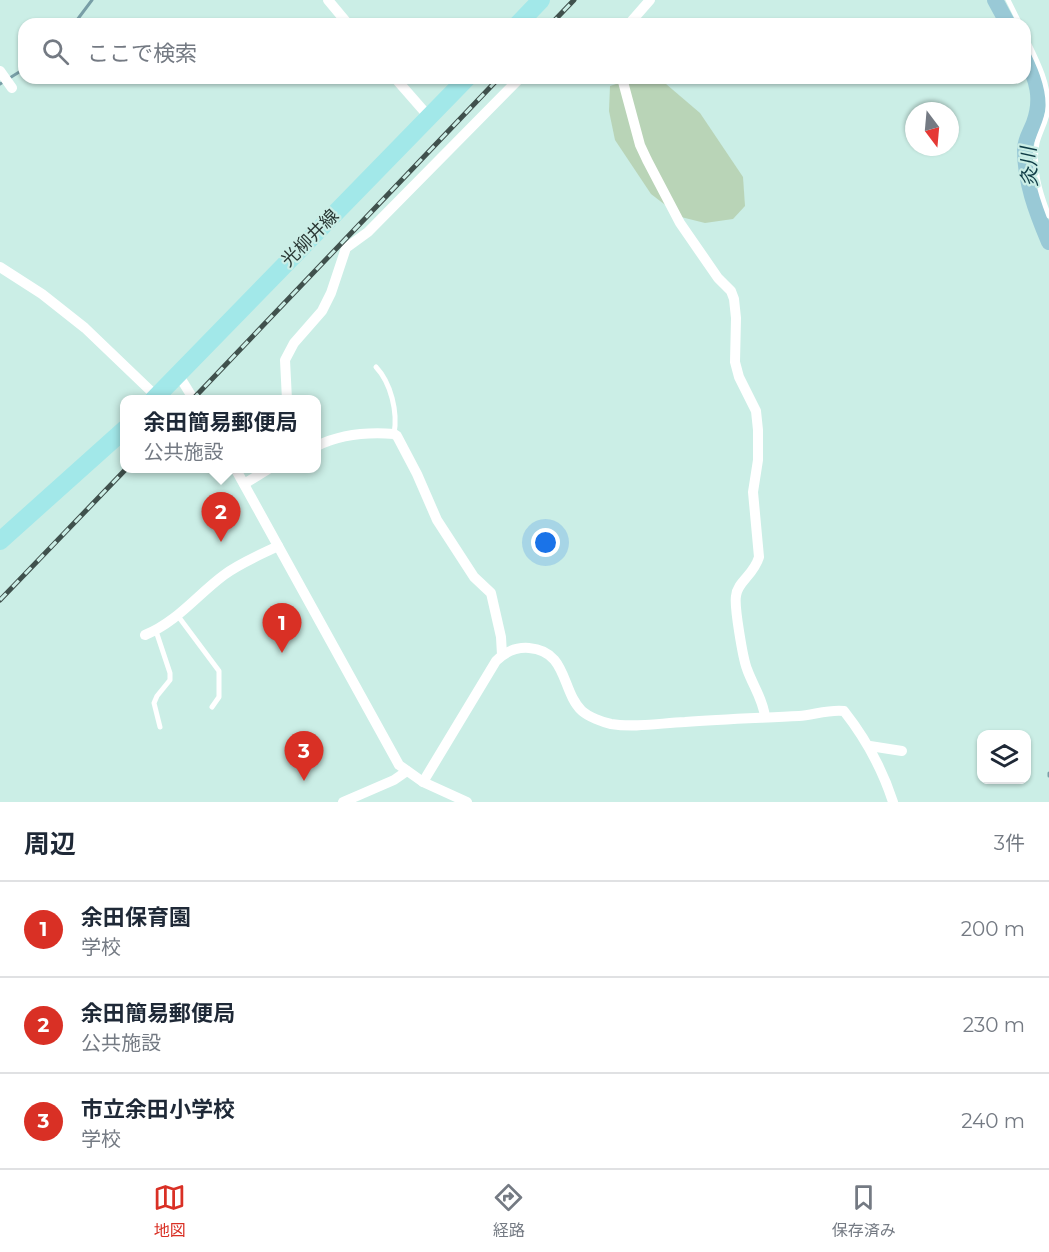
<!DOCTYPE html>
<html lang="ja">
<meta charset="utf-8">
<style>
body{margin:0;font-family:Montserrat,"Noto Sans JP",sans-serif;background:#f2f2f3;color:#1f2937}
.controls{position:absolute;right:18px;bottom:18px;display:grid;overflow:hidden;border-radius:12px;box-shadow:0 2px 4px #0004}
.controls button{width:54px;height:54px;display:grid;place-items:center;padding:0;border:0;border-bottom:2px solid #e0e1e3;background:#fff;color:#1f2937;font:30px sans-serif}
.compass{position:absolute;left:905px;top:102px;width:54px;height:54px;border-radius:50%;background:#fff;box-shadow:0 2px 4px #0004;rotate:164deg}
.you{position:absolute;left:546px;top:543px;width:21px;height:21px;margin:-15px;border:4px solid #fff;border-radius:50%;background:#1a73e8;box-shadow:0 0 0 9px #1a73e833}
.badge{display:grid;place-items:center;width:39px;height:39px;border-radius:50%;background:#d93025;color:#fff;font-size:20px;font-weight:700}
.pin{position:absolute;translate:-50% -50px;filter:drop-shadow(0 2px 3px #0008)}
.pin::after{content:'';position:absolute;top:32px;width:21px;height:18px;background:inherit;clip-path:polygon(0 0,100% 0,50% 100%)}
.popup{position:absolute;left:120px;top:395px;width:201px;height:78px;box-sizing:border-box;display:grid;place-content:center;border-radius:12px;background:#fff;filter:drop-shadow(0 2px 4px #0005);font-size:20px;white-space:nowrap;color:#747a83}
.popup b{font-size:22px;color:#1f2937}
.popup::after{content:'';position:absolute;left:50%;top:100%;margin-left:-12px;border:12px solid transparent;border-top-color:#fff}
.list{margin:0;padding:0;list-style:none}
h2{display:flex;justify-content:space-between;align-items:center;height:78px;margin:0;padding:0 24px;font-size:26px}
h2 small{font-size:20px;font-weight:400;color:#747a83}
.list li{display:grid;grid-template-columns:39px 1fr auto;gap:18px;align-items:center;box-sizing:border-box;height:96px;padding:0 24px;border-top:2px solid #e0e1e3}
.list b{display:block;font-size:22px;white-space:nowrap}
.list p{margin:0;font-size:20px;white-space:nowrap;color:#747a83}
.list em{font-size:20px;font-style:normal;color:#747a83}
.icon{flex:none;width:33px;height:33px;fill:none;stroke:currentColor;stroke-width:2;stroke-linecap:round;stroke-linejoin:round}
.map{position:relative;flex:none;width:1049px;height:802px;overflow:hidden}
.search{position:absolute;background:#fff;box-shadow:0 2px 4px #0004;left:18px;right:18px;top:18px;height:66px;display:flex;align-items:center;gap:15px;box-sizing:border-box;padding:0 21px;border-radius:18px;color:#747a83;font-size:22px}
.sheet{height:366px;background:#fff}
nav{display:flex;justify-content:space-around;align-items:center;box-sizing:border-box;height:84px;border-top:2px solid #e0e1e3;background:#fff;font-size:16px;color:#747a83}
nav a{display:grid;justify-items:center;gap:3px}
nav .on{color:#d93025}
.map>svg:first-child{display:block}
</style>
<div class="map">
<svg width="1049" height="802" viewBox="0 0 1049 802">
<rect width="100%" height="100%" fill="#cbeee6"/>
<polygon fill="#b9d4b7" points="634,78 666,84 700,113 743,177 745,206 733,219 705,223 681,217 651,194 615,140 609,111 610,86"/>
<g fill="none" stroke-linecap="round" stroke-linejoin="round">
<g stroke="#789ea6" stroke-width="3">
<polyline points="74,24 92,0"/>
<polyline points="0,84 24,69"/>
<polyline points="1049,242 1049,244"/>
<polyline points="1049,773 1049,776"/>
</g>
<g stroke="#99c9d6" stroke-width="16">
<polyline points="995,0 1008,24"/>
<path d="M1025,57C1037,79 1043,98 1034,123C1031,131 1025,140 1025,149C1025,182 1036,211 1049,242"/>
</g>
<g stroke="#fff" stroke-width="5">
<polyline points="1008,0 1020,24"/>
<path d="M1025,36C1035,57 1049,82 1048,107C1048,119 1040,131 1037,143C1032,167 1040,193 1049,216"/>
<path d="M376,367C391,383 398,412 394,434"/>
<polyline points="178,616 219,671 219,697 212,707"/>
<polyline points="156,631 170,673 170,680 157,696 154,703 160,727"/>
</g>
<g stroke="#fff" stroke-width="10">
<polyline points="328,0 348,24"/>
<polyline points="629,24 650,0"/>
<polyline points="0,71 12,88"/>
<polyline points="395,78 430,118"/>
<path d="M622,78L640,145L647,160L680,223L718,278L731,291L734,299L736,318L735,362L739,377L756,411L758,430V460L753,492L759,557C754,575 737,582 736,596C734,606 743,659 747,669C753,686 763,699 765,717"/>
<polyline points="0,267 42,294 85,328 156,396"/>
<polyline points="178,374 194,400"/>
<polyline points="287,400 285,360 294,343 322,311 331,293 346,248 368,232 520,78"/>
<path d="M317,446C341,434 368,432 394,434L397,436L417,474L437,520L474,577L491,593L501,637L502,655"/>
<polyline points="235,468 399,765 423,782 467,802"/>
<polyline points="244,484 270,468"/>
<path d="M145,635C177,622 197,595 224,575C240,563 260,555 278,546"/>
<polyline points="870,746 902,751"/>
<path d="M423,782L496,661C505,652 516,647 529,648C568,651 561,691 582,711C589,717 602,722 611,724C635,728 661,723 685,722C723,719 761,718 799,716C813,715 830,709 844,711C866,739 882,768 893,802"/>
<polyline points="343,802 394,780 407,771"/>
</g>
<g stroke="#a2e8e9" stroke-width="18">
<polyline points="518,24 541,0"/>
<polyline points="153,400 467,78"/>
<polyline points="0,541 125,429"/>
</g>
<g stroke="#40514d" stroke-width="5">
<g id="rail">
<polyline points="551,24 574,0"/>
<polyline points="192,400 499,78"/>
<polyline points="0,600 127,468"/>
</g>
</g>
<use href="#rail" stroke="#cbeee6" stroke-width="3" stroke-dasharray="9" stroke-linecap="butt"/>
</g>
<g text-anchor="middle" stroke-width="4.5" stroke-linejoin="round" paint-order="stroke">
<g font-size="18" fill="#2a3835" stroke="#cbeee6">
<text transform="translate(310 238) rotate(-45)" y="6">光柳井線</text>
</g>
<g font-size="20" font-style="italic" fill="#0e3b45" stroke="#cbeee6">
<text transform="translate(1029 167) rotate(-92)" y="7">灸川</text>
</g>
</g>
</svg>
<div class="controls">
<button><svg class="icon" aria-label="layers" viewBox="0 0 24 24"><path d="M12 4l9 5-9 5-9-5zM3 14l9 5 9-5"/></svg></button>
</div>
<svg class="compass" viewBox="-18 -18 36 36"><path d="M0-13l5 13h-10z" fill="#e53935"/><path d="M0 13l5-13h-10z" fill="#747a83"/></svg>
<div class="you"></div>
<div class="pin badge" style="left:282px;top:653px">1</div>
<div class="pin badge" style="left:221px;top:542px">2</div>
<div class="popup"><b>余田簡易郵便局</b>公共施設</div>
<div class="pin badge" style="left:304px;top:781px">3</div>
<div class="search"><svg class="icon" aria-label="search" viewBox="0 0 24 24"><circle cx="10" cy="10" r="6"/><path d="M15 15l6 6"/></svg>ここで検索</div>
</div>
<section class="sheet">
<h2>周辺<small>3件</small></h2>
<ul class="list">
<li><span class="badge">1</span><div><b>余田保育園</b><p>学校</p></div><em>200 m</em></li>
<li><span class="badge">2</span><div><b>余田簡易郵便局</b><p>公共施設</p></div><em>230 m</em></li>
<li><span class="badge">3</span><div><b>市立余田小学校</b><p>学校</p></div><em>240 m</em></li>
</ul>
</section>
<nav>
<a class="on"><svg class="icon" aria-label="map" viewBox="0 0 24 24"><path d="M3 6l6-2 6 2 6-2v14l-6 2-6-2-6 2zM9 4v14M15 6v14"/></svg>地図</a>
<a><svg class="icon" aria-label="directions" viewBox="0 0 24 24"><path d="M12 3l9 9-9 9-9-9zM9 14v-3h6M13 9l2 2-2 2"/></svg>経路</a>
<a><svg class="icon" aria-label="saved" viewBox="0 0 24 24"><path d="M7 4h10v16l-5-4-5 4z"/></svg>保存済み</a>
</nav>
